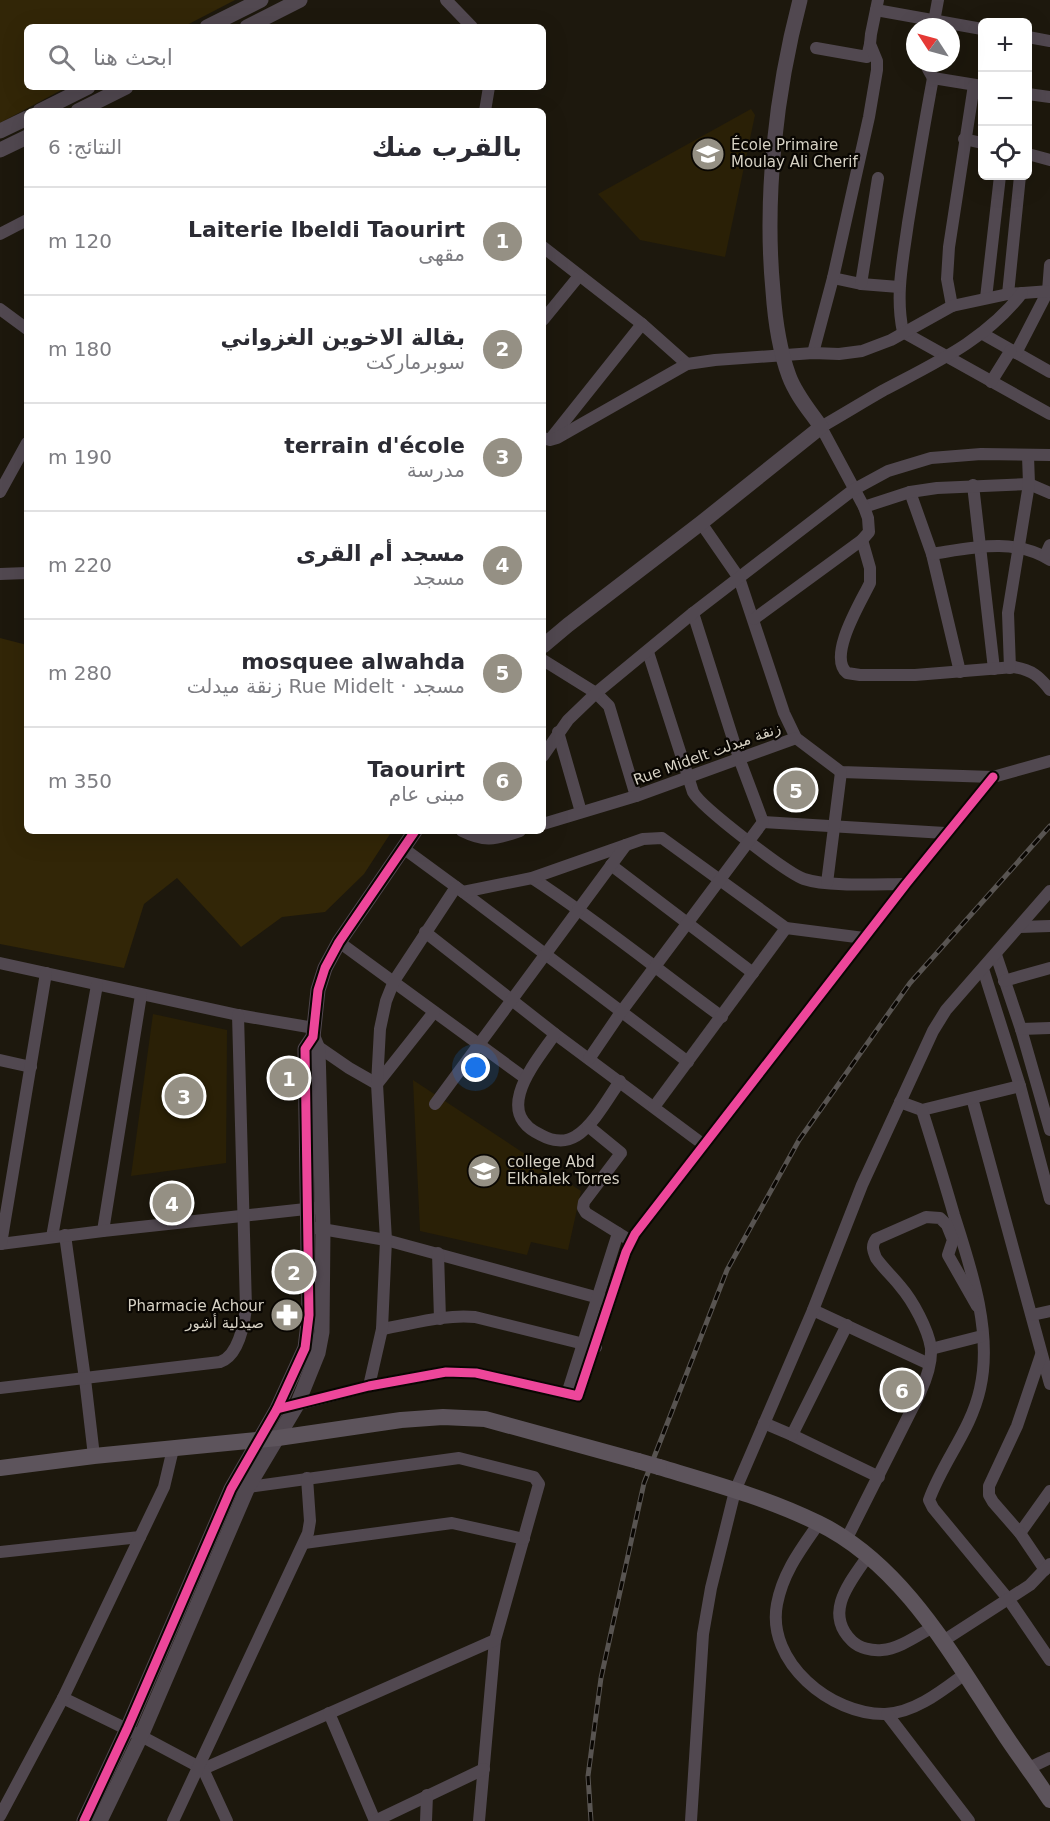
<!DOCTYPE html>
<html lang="ar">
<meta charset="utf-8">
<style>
body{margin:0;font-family:"DejaVu Sans",Cairo,sans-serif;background:#f7f7f7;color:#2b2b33;direction:rtl}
.controls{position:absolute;right:18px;top:18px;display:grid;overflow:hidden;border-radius:9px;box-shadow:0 6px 24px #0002}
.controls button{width:54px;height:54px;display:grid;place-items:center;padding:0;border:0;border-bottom:2px solid #e1e1e2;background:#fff;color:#2b2b33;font:30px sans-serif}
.compass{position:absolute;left:906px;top:18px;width:54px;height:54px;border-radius:50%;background:#fff;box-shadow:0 6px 24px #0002;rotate:306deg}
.you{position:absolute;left:476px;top:1068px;width:21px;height:21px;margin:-15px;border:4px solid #fff;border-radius:50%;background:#1a73e8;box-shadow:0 0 0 9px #1a73e833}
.badge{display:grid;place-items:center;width:39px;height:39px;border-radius:50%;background:#959084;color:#fff;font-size:20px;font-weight:700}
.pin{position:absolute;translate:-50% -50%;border:3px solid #fff;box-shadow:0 2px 6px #0006}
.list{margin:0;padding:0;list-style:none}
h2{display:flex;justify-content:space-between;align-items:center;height:78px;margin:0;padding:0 24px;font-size:26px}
h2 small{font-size:20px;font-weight:400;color:#7c7c81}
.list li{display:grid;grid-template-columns:39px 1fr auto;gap:18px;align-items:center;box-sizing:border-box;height:108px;padding:0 24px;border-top:2px solid #e1e1e2}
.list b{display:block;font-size:22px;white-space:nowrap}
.list p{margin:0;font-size:20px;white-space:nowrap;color:#7c7c81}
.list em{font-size:20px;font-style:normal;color:#7c7c81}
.icon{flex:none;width:33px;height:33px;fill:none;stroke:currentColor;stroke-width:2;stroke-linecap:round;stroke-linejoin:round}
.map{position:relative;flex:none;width:1050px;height:1821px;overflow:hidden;direction:ltr}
.search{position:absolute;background:#fff;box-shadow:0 6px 24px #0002;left:24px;top:24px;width:522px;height:66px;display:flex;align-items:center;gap:15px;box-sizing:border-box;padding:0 21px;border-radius:9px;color:#7c7c81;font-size:22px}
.panel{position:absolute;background:#fff;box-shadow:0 6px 24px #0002;left:24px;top:108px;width:522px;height:726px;border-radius:9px;direction:rtl}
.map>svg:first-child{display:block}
</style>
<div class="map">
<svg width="1050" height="1821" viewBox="0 0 1050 1821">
<rect width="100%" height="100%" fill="#1d180d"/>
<g fill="#2a2006">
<polygon points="751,109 755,115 725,257 640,240 598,194"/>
<polygon points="153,1014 227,1030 226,1163 131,1176"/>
<polygon points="413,1080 581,1191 568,1250 531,1242 527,1255 420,1231"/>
</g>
<g fill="#322607">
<polygon points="0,0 235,0 183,27 27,27 27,87 67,87 0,123"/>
<polygon points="0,638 27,645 27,831 392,831 364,874 325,912 282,917 241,947 177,878 144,904 124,968 0,944"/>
</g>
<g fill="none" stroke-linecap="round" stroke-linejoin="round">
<g stroke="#514850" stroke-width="12">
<polyline points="446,0 472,27"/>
<polyline points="876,10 982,29"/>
<polyline points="933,27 938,0"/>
<polyline points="1028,37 1050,41"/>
<polyline points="816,48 867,57 870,44"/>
<polyline points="928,63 928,69 933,78"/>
<path d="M933,78C924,126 916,174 908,223C903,260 895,295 903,332L1050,414"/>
<polyline points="933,78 982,86"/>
<polyline points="1028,94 1050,97"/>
<polyline points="485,111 489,87"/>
<polyline points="964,139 982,143"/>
<polyline points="1028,154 1050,160"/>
<polyline points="0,234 27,220"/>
<polyline points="543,247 642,324 687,364"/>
<polyline points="833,278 861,284 899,287"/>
<polyline points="861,284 878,178"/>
<polyline points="1008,294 1020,176"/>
<polyline points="986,298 1000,176"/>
<polyline points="952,306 947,279 949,247 974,85"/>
<polyline points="0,309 27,329"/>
<polyline points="543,320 579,276"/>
<polyline points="983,334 1050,372"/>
<polyline points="813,353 833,278 869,117 877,70 877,61 870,44 871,34 878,0"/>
<polyline points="1016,353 1048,291 1050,265"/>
<polyline points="991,382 1011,350"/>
<polyline points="552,437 642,324"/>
<polyline points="543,438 550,440 557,438 687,364 715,360 813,353 839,354 862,351 891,340 952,306 1008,294 1050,291"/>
<polyline points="973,485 994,669"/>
<polyline points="0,492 27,443"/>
<polyline points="910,492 932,554 960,672"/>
<polyline points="864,507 910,492 937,488 1029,484 1050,493"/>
<polyline points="701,523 739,578 784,713 796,738 841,772 993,777 1050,761"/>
<path d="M862,540L870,568V583C861,602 827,656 847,673L860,675H915L1014,667C1032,670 1039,676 1050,690"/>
<path d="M932,554C971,548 1014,537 1050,560"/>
<polyline points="1045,556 1050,545"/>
<polyline points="0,574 27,573"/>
<polyline points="693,613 739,758 763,822"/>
<path d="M754,619L862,540L869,532L868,518L864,507L821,427C842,415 863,402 884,390C935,363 986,340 1022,293"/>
<path d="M648,652L693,792C701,807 787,873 804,879C828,887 879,884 906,884"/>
<polyline points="543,660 596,693 609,706 636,796"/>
<polyline points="1010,668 1008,613 1029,484 1028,456"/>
<polyline points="558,732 581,812"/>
<polyline points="543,756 568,720 596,693 693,613 853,490 888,471 931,458 981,454 1050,455"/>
<polyline points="763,822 945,833"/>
<polyline points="543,824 636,796 796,738"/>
<path d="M462,831C486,843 495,839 520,831"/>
<polyline points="403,848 463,892 688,1062"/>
<polyline points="611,865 753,973"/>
<path d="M532,878C598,921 659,971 722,1017"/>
<polyline points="827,883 841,772"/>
<polyline points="463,892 532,878 643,839 662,838 786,928 864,938"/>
<polyline points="1020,927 1050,926"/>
<polyline points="425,932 555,1034 704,1145"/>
<polyline points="339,942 525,1078"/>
<polyline points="996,955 1021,1029 1050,1130"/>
<polyline points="0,963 238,1015 314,1028"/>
<polyline points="983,969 1020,1086 1050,1199"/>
<polyline points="1004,981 1050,968"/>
<polyline points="1021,1029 1050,1028"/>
<path d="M555,1034C536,1062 491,1112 541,1135C552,1141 565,1143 576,1136C593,1126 609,1097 620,1081"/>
<polyline points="312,1049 320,1048 349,1068 377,1084 434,1012"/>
<polyline points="589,1059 621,1012 763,822"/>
<polyline points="0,1060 31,1067"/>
<polyline points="972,1098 1050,1384"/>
<polyline points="900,1102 922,1110 1020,1086"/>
<polyline points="435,1104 626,845"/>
<polyline points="654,1107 786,928"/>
<path d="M922,1110C933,1145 944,1180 954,1215C971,1268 993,1333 980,1389C971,1430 943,1461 929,1500L933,1508L1009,1600L1050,1660"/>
<polyline points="588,1126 621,1153 584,1202 583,1208 586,1213 631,1241"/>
<polyline points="316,1228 386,1240 610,1301"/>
<polyline points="103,1231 141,995"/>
<polyline points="65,1235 85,1379 94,1456"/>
<polyline points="52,1237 97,985"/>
<polyline points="0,1244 103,1231 315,1208"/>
<polyline points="1,1244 46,973"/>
<polyline points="438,1253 440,1319"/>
<polyline points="813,1310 929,1364"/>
<polyline points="1032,1315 1050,1311"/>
<polyline points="847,1325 792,1435 879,1477"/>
<path d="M382,1329C412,1324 445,1314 475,1317L596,1347"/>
<polyline points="931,1349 982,1336"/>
<polyline points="1041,1355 1017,1426 989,1486 989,1495 993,1502 1020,1533 1050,1491"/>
<polyline points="369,1386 382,1329 386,1240 377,1084 380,1029 386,1001 394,981 456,887"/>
<path d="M0,1388L220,1362C238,1356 244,1325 246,1308L238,1015"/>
<polyline points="567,1394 618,1233"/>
<polyline points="292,1406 369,1386 446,1372 476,1373 578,1396 626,1252 635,1234 906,884 993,777"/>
<polyline points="764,1423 792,1435"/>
<polyline points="241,1488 459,1458 534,1477 539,1484 495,1640 479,1821"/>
<path d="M819,1523C801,1549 783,1572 777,1604C766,1662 831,1715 885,1714C915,1713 943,1690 966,1673"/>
<polyline points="1020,1533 1045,1570"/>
<path d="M846,1540L920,1393C926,1380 932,1364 931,1348C928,1329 913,1301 900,1286C892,1276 883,1268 876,1258C873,1250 871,1246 876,1239L926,1217L940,1218L947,1225L953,1240L948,1255L977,1306"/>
<polyline points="304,1543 452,1523 524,1539"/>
<polyline points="0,1552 140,1537"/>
<path d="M868,1556C850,1582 823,1613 852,1641C859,1648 872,1651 882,1650C899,1649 918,1635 933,1627"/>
<polyline points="943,1641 1030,1585 1050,1564"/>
<polyline points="63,1698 141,1736 203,1769 495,1640"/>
<polyline points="329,1713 375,1821"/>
<polyline points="887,1714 969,1821"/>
<polyline points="1029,1768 1050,1758"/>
<polyline points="203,1769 227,1821"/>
<polyline points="0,1816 63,1698 140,1537 164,1487 173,1449"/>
<polyline points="173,1821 308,1533 310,1521 307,1478"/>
<polyline points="375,1821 484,1769"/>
<polyline points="426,1821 427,1795"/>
<polyline points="691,1821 703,1634 711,1588 735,1491 813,1310 862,1185 933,1031 946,1010 1050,891"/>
</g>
<g stroke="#514850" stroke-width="15">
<polyline points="207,27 261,0"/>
<polyline points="247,27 300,0"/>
<polyline points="40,111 88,87"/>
<polyline points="78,111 126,87"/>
<polyline points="0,131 27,118"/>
<polyline points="0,150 27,137"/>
<path d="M543,646L568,625L701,523L821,427C810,411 796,395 789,376C779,349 775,320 773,291C764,197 776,91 800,0"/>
<polyline points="84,1821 127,1729 231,1489 277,1409 305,1348 309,1315 305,1049 313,1037 318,990 325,968 339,942 415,831"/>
<polyline points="100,1821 141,1736 248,1487 297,1405 318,1353 322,1332 323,1229 318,1049 313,1037"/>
</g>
<g stroke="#5d545c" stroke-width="16">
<path d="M659,1467C712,1483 767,1498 818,1523C903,1564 953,1657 1003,1732C1018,1755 1035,1777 1050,1800"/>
<polyline points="0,1468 94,1456 278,1438 401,1420 443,1417 485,1419 638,1461"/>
</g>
<g stroke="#585451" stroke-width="5">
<polyline id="rail" points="591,1821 588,1776 601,1678 644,1483 727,1270 799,1140 910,983 1050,826"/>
</g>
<use href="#rail" stroke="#090602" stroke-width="3" stroke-dasharray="9" stroke-linecap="butt"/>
<polyline stroke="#5d545c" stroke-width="16" points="638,1461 659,1467"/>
<g stroke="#090602" stroke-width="13">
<g id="cycleway">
<polyline points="277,1409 369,1386 446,1372 476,1373 578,1396 626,1252 635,1234 906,884 993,777"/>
<polyline points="84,1821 127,1729 231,1489 277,1409 305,1348 309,1315 305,1049 313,1037 318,990 325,968 339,942 415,831"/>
</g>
</g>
<use href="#cycleway" stroke="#ed469a" stroke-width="9"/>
</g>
<defs>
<g id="school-disc" transform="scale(1.725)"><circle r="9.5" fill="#959084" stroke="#090602"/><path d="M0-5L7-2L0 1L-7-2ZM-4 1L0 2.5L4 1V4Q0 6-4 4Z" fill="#fff"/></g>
<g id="pharmacy-disc" transform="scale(1.725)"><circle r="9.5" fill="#959084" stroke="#090602"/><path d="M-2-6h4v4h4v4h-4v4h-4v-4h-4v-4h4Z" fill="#fff"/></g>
</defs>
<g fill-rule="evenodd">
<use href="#school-disc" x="708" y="154"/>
<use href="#school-disc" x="484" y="1171"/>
<use href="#pharmacy-disc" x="287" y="1315"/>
</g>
<g text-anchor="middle" stroke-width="4.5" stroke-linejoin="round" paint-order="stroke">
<g font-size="15" fill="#d6d1c4" stroke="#090602" text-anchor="start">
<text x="731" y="150">École Primaire<tspan x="731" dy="17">Moulay Ali Cherif</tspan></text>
<text x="507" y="1167">college Abd<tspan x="507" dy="17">Elkhalek Torres</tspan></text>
<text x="264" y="1311" text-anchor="end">Pharmacie Achour<tspan x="264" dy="17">صيدلية أشور</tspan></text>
</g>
<g font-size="15" fill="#d6d1c4" stroke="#090602">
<text transform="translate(707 754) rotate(-20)" y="5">Rue Midelt زنقة ميدلت</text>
</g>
</g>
</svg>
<div class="controls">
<button>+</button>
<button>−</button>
<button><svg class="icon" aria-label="locate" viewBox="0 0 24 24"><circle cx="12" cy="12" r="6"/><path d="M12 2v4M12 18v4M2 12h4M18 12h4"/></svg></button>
</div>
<svg class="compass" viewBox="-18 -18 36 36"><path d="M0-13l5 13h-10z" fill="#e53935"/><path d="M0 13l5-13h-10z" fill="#7c7c81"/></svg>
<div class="you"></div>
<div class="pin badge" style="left:289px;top:1078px">1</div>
<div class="pin badge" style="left:294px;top:1272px">2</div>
<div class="pin badge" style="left:184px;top:1096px">3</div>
<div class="pin badge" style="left:172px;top:1203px">4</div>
<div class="pin badge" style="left:796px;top:790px">5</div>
<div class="pin badge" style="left:902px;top:1390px">6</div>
<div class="search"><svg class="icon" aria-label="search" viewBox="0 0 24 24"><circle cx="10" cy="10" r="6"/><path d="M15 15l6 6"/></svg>ابحث هنا</div>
<section class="panel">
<h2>بالقرب منك<small>النتائج: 6</small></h2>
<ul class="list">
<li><span class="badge">1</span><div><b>Laiterie lbeldi Taourirt</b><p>مقهى</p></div><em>120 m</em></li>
<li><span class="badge">2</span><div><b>بقالة الاخوين الغزواني</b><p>سوبرماركت</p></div><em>180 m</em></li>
<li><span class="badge">3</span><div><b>terrain d'école</b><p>مدرسة</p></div><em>190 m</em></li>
<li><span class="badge">4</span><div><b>مسجد أم القرى</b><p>مسجد</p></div><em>220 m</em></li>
<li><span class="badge">5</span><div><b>mosquee alwahda</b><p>مسجد · Rue Midelt زنقة ميدلت</p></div><em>280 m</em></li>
<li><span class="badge">6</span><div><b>Taourirt</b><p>مبنى عام</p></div><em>350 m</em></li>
</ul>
</section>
</div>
